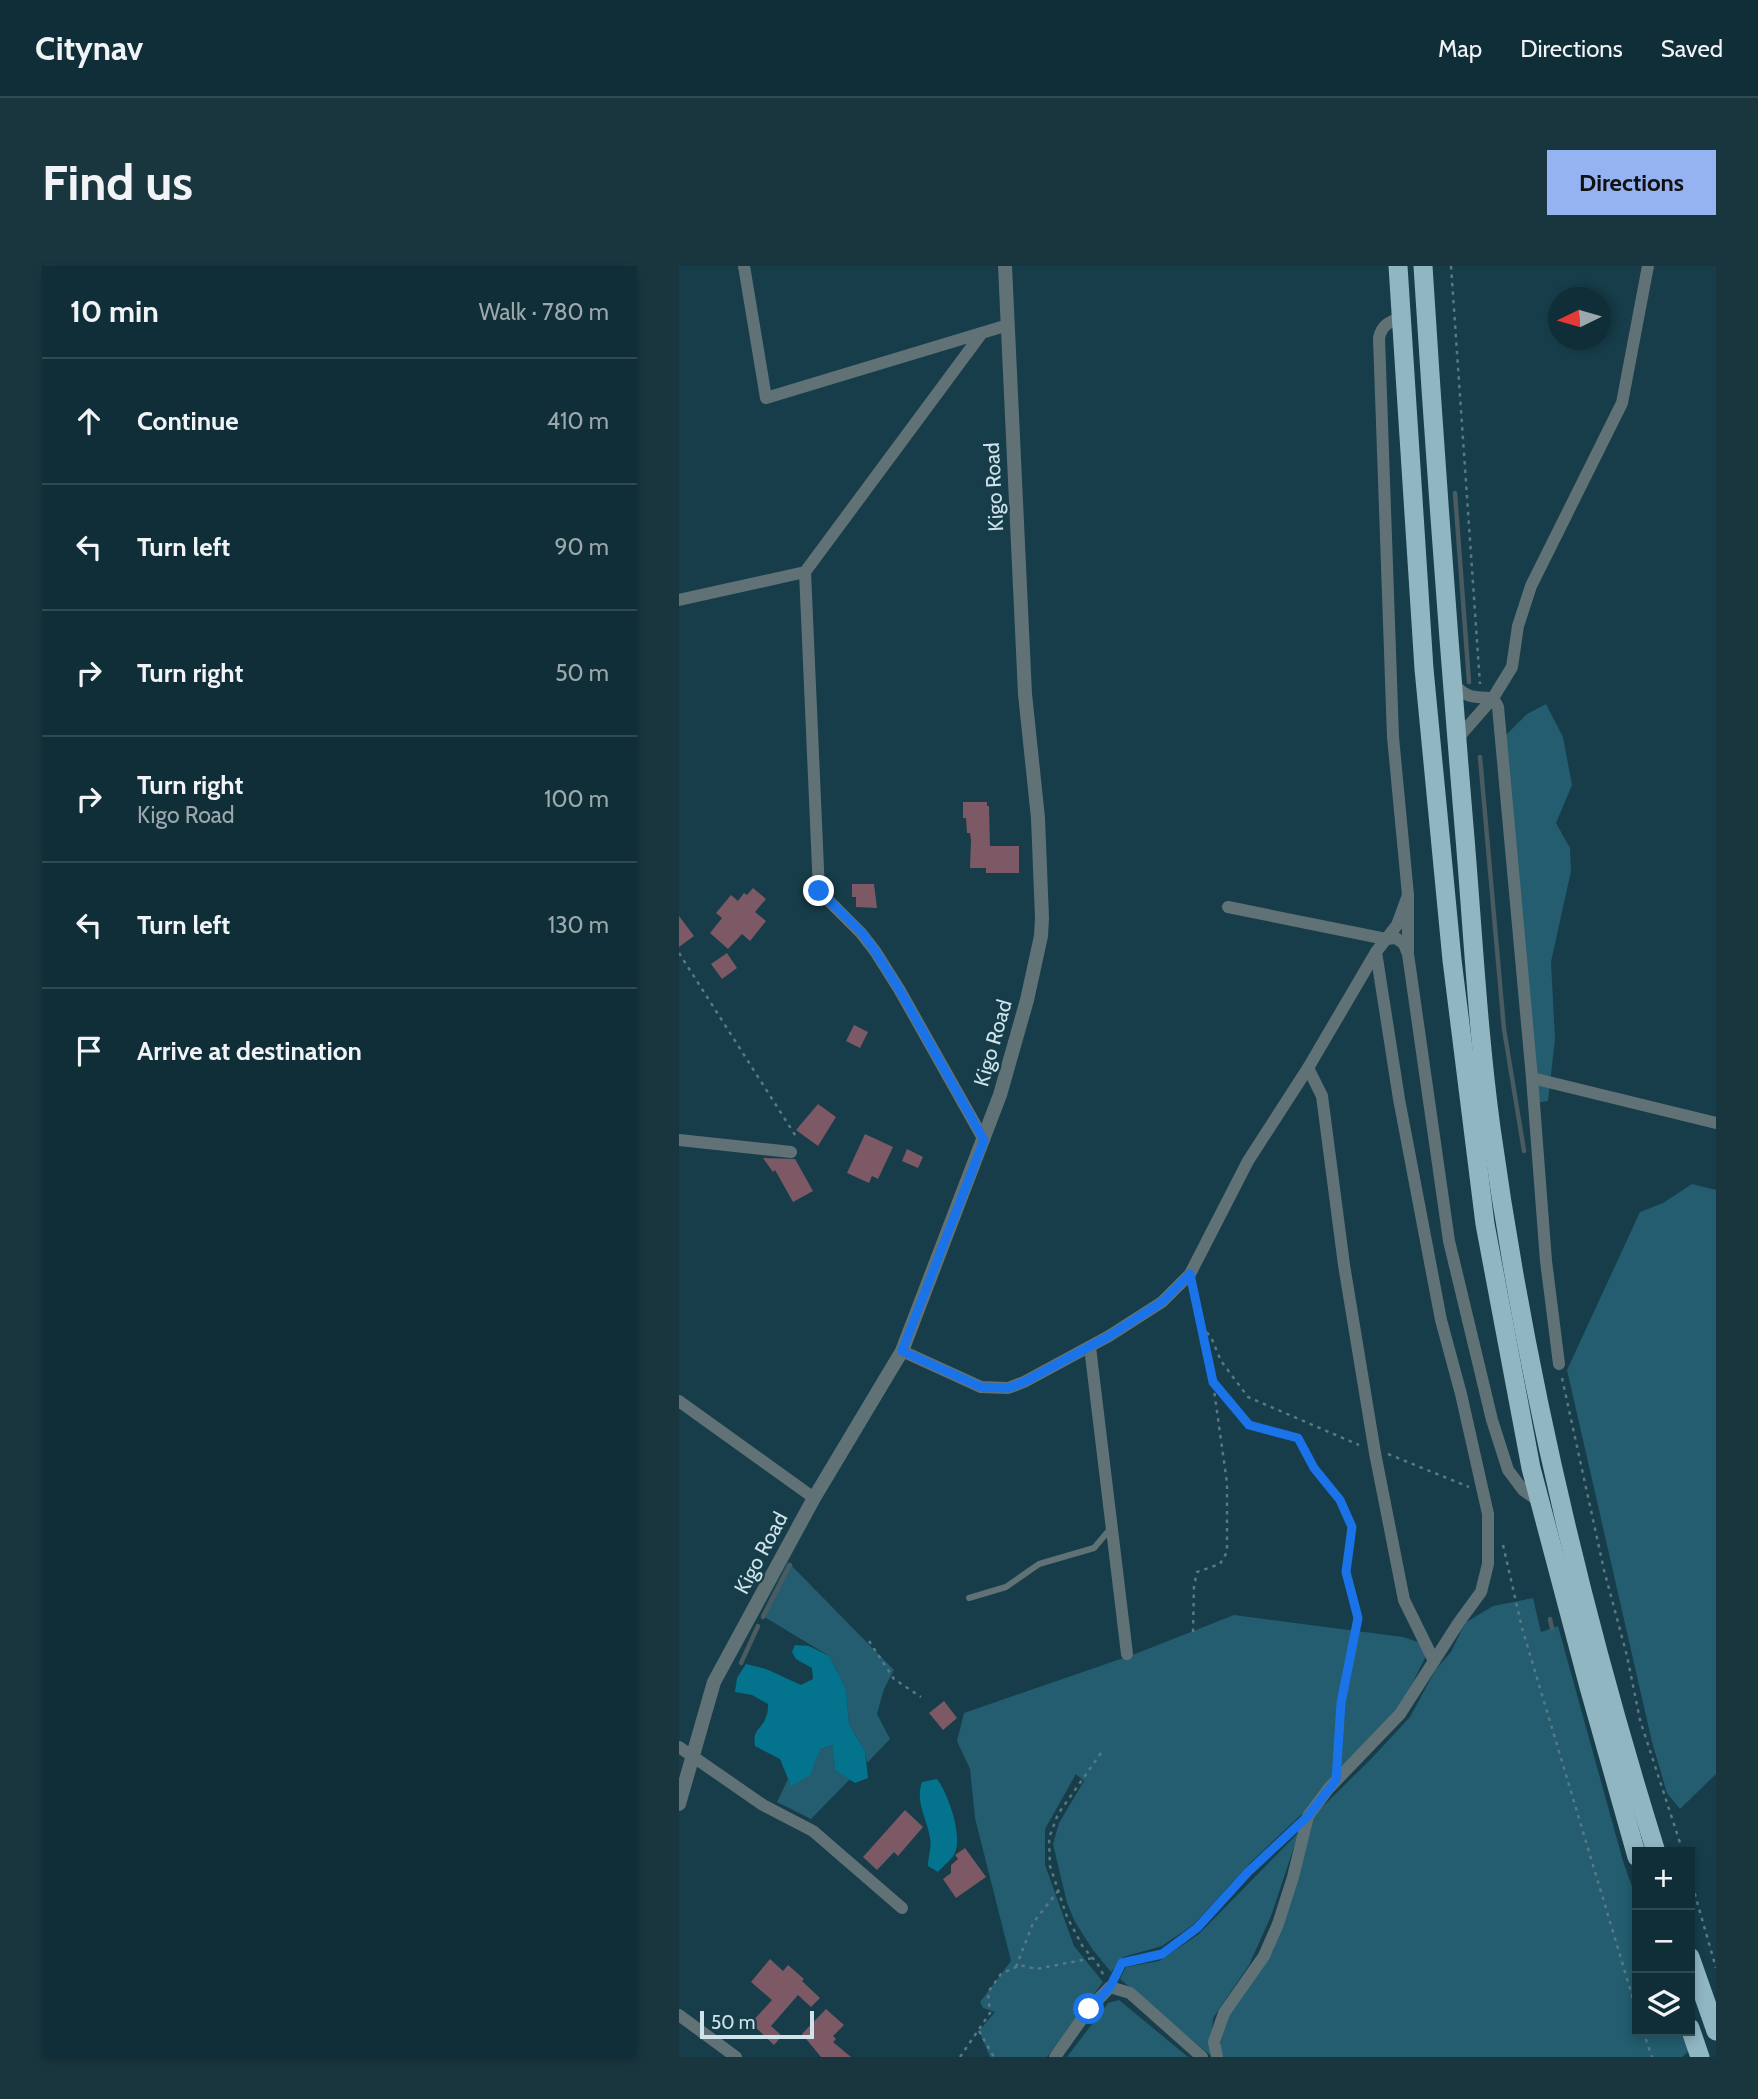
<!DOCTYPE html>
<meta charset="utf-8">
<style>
body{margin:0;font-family:Cabin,sans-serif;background:#19363f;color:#f1f3f6}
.controls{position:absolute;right:21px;bottom:21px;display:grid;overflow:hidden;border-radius:0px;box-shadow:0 4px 10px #0003}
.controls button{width:63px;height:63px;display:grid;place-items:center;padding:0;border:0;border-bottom:2px solid #304a52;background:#102e37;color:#f1f3f6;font:35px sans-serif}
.compass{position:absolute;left:869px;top:21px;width:63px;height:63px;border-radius:50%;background:#102e37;box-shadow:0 4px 10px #0003;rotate:265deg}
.scale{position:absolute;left:21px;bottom:18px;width:114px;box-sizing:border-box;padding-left:7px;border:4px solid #cee3ea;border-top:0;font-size:19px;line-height:24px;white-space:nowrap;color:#cee3ea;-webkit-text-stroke:5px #163d49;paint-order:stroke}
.stop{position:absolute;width:21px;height:21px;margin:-16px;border:5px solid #1a73e8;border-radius:50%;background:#fff}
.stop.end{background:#1a73e8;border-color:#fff;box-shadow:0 2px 7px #0008}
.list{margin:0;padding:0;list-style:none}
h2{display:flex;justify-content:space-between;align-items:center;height:91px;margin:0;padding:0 28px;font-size:30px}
h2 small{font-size:23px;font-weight:400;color:#9ca8ad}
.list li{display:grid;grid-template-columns:46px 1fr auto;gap:21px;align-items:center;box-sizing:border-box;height:126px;padding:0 28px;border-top:2px solid #304a52}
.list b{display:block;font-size:26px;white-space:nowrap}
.list p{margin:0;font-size:23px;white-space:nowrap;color:#9ca8ad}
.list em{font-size:23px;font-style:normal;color:#9ca8ad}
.icon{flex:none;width:38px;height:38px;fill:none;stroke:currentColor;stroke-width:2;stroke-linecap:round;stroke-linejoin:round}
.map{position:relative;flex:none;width:1037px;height:1791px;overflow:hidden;border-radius:0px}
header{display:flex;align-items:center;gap:42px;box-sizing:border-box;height:98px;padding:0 35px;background:#102e37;border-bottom:2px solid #304a52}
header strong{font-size:33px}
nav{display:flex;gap:38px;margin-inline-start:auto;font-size:24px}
.intro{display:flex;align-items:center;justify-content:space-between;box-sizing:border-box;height:168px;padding:0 42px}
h1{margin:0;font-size:49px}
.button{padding:18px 32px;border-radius:0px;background:#95b2f1;color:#111;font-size:24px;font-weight:700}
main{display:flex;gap:42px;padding:0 42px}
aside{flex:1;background:#102e37;border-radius:0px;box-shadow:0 4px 10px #0003}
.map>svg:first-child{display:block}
</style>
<header>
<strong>Citynav</strong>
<nav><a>Map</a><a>Directions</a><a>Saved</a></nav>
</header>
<div class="intro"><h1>Find us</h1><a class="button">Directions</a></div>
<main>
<aside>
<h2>10 min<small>Walk · 780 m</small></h2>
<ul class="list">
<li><svg class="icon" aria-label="ahead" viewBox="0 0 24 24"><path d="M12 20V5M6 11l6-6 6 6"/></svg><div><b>Continue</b></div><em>410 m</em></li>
<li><svg class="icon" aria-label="left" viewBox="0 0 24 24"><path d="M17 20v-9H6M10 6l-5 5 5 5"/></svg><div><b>Turn left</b></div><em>90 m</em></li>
<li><svg class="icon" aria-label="right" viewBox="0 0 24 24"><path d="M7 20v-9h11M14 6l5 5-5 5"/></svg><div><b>Turn right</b></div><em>50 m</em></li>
<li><svg class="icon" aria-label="right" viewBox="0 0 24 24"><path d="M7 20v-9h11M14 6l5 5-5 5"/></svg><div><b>Turn right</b><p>Kigo Road</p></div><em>100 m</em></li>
<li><svg class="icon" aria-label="left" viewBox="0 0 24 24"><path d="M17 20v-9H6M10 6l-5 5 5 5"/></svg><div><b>Turn left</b></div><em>130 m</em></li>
<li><svg class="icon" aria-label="arrive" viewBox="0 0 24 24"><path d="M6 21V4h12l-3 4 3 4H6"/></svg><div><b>Arrive at destination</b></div></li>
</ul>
</aside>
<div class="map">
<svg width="1037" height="1791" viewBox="0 0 1037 1791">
<rect width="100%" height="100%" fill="#163d49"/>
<g fill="#235d6f">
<polygon points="867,438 884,471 893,519 877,557 891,582 892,605 872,696 876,773 869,835 857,837 826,470 848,448"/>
<polygon points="1013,918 1037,924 1037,1508 1001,1543 988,1527 973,1476 888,1104 961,946 984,937"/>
<polygon points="109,1296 215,1404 205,1423 198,1448 211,1473 188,1497 186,1485 170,1459 167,1423 150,1390 82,1349"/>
<polygon points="854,1332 862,1366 879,1360 944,1595 958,1635 958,1765 1003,1765 1010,1785 1003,1791 543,1791 541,1780 549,1749 594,1685 634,1550 691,1494 731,1451 757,1403 772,1386 786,1357 814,1340"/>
<polygon points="555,1349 724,1371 742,1377 747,1390 723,1438 626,1545 571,1597 514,1659 483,1680 444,1691 432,1706 414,1684 396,1656 388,1637 374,1578 380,1557 405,1515 397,1508 366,1563 366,1599 395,1680 424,1716 368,1791 311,1791 300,1765 316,1746 304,1742 301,1736 332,1695 296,1552 291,1503 278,1475 285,1447 456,1388"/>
<polygon points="155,1479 156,1504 171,1513 132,1553 98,1536 109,1513 112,1519 141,1483"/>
<polygon points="620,1566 592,1650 570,1699 534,1752 531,1789 441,1713 447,1701 480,1695 520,1668"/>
<polygon points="440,1734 509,1791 388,1791 429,1737"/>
</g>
<g fill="#04748e">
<path d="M116,1379L130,1380L150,1390L167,1423L170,1459L186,1485L189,1512L176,1517L156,1504L154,1479L141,1483L131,1509L112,1520L101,1493L76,1480C73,1462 83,1464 87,1451C89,1447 89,1442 89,1438L73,1429L56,1426L58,1412L67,1398L87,1403L122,1419L134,1413L133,1402L117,1393L113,1386Z"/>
<path d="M258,1513C269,1527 285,1572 275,1589C271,1595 264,1600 259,1606L249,1600C249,1590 253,1582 251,1572C248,1552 236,1536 243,1516Z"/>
</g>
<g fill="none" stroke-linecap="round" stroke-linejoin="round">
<g stroke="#4a5b61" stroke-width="4.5">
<polyline points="776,227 790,416"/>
<polyline points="801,491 825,763 845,885"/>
<polyline points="84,1351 111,1299"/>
<polyline points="871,1353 873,1362"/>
<polyline points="62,1397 79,1360"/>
</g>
</g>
<g fill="#7c5965">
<polygon points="284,536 308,536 308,540 310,540 311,580 340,580 340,607 307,607 307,602 291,602 292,574 291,567 288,567 287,552 284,552"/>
<polygon points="173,618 195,618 198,642 177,641 177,631 173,631"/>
<polygon points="74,622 87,633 76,646 87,655 71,675 63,668 49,683 31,667 43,652 37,647 52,629 59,635 65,627 68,629"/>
<polygon points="0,650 15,670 0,681"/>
<polygon points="48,687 58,702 43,713 32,698"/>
<polygon points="175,759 189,766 181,782 167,775"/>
<polygon points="139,838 157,851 139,880 117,864"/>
<polygon points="186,868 214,881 199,913 193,910 190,917 168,907"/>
<polygon points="228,883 244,891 239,902 223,895"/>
<polygon points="84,892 116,893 134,925 114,936 96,904 94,906"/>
<polygon points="265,1435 278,1452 264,1464 250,1447"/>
<polygon points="226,1544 244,1561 219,1590 215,1586 198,1604 184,1591"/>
<polygon points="286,1582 307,1611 277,1632 264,1613 272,1607 272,1599 279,1593 276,1589"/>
<polygon points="91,1693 104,1705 109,1699 125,1713 123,1715 141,1732 132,1741 119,1729 92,1760 103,1770 95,1779 72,1757 93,1734 72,1716"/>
<polygon points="147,1743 165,1759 154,1770 157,1773 154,1776 172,1791 142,1791 123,1768"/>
</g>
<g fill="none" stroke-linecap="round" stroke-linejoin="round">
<g stroke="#587983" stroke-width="2.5" stroke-dasharray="3.5 5" stroke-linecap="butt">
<polyline points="772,0 801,418"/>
<polyline points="0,687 118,872"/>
<polyline points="515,1023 534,1117 570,1159 619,1172 635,1202 661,1234 673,1261 667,1306 679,1352 662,1437 659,1493"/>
<polyline points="522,1060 532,1071 542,1095 569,1131 680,1179"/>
<polyline points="883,1112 925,1304 948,1390 961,1454 1004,1586"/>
<polyline points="709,1188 790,1221"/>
<polyline points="824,1279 843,1362 958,1746"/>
<polyline points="514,1366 515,1320 518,1306 541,1298 548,1286 548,1217 534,1117"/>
<polyline points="190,1375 215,1413 242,1431"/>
<polyline points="422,1487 379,1548 370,1572 371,1600 388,1651 404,1681 418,1697 425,1710"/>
<polyline points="1011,1611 1037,1702"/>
<polyline points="337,1701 354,1657 379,1625"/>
<polyline points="437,1709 443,1697 483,1688 518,1662 569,1606 611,1567"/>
<polyline points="300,1765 315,1791"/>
<polyline points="964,1765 973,1791"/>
<polyline points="281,1791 311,1747 309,1726 322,1708 341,1699 357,1703 414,1692"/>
</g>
<polyline stroke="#617277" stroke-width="6" points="290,1332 327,1321 360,1298 415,1282 432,1262"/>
<g stroke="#617277" stroke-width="12">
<polyline points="65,0 87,132 329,59"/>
<path d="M723,51C711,56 703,58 700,72L714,471L729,629V685"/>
<polyline points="126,306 140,625 182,667 196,685 220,723 305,874"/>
<polyline points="0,334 126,306 303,67"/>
<path d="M774,417C788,433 794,431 814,432"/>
<polyline points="814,432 819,441 853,812"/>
<polyline points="778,473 814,432 833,401 839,360 852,320 943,137 969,0"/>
<polyline points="549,641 707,673 717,672 725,678 729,688 770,975 813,1154 829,1204 844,1224 861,1236"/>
<polyline points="629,802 643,830 665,999 696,1187 725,1334 755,1395"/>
<polyline points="0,874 112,886"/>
<polyline points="411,1081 448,1388"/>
<polyline points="223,1085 302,1121 329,1122 345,1116 430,1070 483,1036 511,1008 569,895 629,802 697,686 718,659 729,629"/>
<polyline points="880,1098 867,995 853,812 1037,857"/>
<polyline points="0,1135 135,1232"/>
<polyline points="0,1481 84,1539 134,1565 223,1642"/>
<polyline points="0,1749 57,1791"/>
<polyline points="376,1791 410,1743 431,1721 451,1727 523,1791"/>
<polyline points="538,1791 535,1776 545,1747 585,1690 599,1658 614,1611 629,1550 650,1522 721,1448 780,1356 802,1326 809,1298 809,1248 782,1128 762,1054 720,833 697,686"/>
</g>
<polyline stroke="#617277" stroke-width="14" points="0,1538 35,1416 135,1232 223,1085 321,829 348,734 362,670 363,652 359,552 346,428 326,0"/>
<g stroke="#90b6c2" stroke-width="19">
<polyline points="719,0 745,403 773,694 806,958 852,1202 910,1421 958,1591"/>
<path d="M744,0C756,191 770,382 786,572C794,669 799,766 812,862C846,1108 903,1349 977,1586"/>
<polyline points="1011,1691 1037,1765"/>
<polyline points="1011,1762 1021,1791"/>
</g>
</g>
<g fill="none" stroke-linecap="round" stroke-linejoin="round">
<polyline stroke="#1a73e8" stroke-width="9" points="140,625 183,667 196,685 220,723 305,874 223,1085 302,1121 329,1122 345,1116 430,1070 483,1036 511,1008 534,1116 570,1159 619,1172 635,1202 661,1234 673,1261 667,1306 679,1352 662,1437 657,1514 629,1550 569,1606 518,1662 483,1688 443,1697 431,1721 410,1743"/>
</g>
<g text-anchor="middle" stroke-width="5" stroke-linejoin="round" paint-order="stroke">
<g font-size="21" fill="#cee3ea" stroke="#163d49">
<text transform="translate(315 221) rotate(-93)" y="7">Kigo Road</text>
<text transform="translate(314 777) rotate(-74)" y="7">Kigo Road</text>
<text transform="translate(82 1287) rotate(-62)" y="7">Kigo Road</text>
</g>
</g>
</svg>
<div class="controls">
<button>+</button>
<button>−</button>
<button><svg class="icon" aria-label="layers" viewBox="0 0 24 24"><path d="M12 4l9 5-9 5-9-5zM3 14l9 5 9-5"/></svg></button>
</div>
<svg class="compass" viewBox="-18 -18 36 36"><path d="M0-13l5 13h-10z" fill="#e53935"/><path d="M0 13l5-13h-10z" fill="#9ca8ad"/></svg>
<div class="scale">50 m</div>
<div class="stop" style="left:410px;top:1743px"></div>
<div class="stop end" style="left:140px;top:625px"></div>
</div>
</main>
